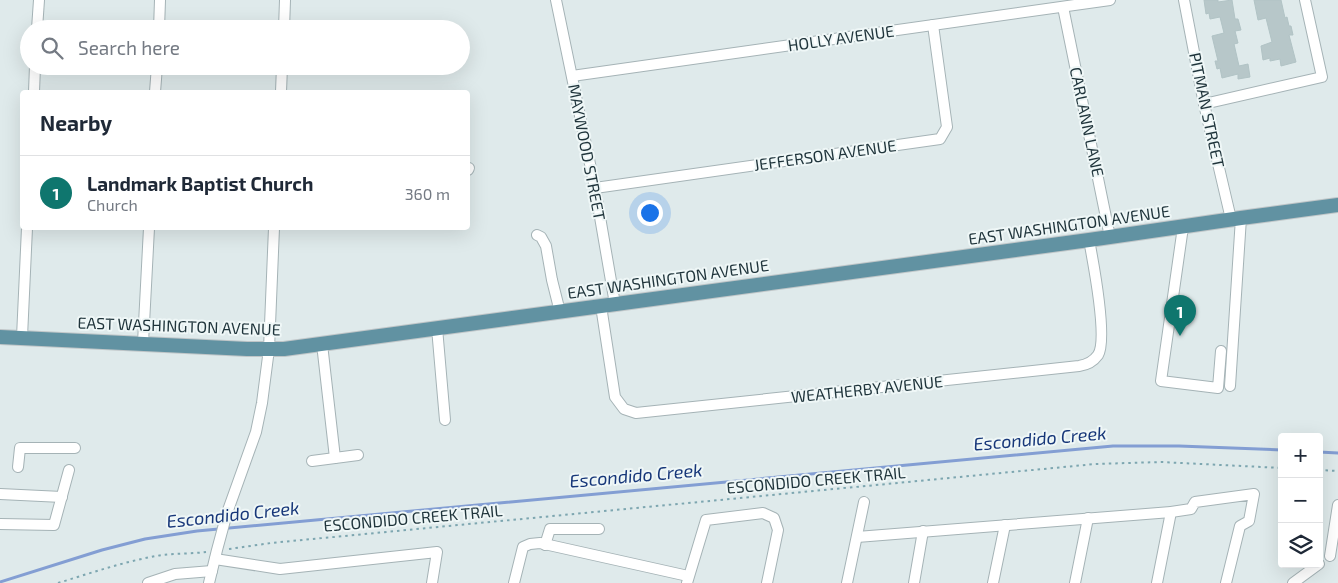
<!DOCTYPE html>
<meta charset="utf-8">
<style>
body{margin:0;font-family:"Exo 2",sans-serif;background:#f2f2f3;color:#1f2937}
.controls{position:absolute;right:15px;bottom:15px;display:grid;overflow:hidden;border-radius:5px;box-shadow:0 5px 20px #0002}
.controls button{width:45px;height:45px;display:grid;place-items:center;padding:0;border:0;border-bottom:1px solid #e0e1e3;background:#fff;color:#1f2937;font:25px sans-serif}
.you{position:absolute;left:649px;top:212px;width:18px;height:18px;margin:-12px;border:4px solid #fff;border-radius:50%;background:#1a73e8;box-shadow:0 0 0 8px #1a73e833}
.badge{display:grid;place-items:center;width:32px;height:32px;border-radius:50%;background:#0f766e;color:#fff;font-size:16px;font-weight:700}
.pin{position:absolute;translate:-50% -41px;filter:drop-shadow(0 1px 2px #0008)}
.pin::after{content:'';position:absolute;top:26px;width:18px;height:15px;background:inherit;clip-path:polygon(0 0,100% 0,50% 100%)}
.list{margin:0;padding:0;list-style:none}
h2{display:flex;justify-content:space-between;align-items:center;height:65px;margin:0;padding:0 20px;font-size:21px}
h2 small{font-size:16px;font-weight:400;color:#747a83}
.list li{display:grid;grid-template-columns:32px 1fr auto;gap:15px;align-items:center;box-sizing:border-box;height:75px;padding:0 20px;border-top:1px solid #e0e1e3}
.list b{display:block;font-size:19px;white-space:nowrap}
.list p{margin:0;font-size:16px;white-space:nowrap;color:#747a83}
.list em{font-size:16px;font-style:normal;color:#747a83}
.icon{flex:none;width:28px;height:28px;fill:none;stroke:currentColor;stroke-width:2;stroke-linecap:round;stroke-linejoin:round}
.map{position:relative;flex:none;width:1338px;height:583px;overflow:hidden}
.search{position:absolute;background:#fff;box-shadow:0 5px 20px #0002;left:20px;top:20px;width:450px;height:55px;display:flex;align-items:center;gap:12px;box-sizing:border-box;padding:0 18px;border-radius:28px;color:#747a83;font-size:19px}
.panel{position:absolute;background:#fff;box-shadow:0 5px 20px #0002;left:20px;top:90px;width:450px;height:140px;border-radius:5px}
.map>svg:first-child{display:block}
</style>
<div class="map">
<svg width="1338" height="583" viewBox="0 0 1338 583">
<rect width="100%" height="100%" fill="#dfeaeb"/>
<g fill="none" stroke-linecap="round" stroke-linejoin="round">
<g stroke="#839ed3" stroke-width="3">
<polyline points="1319,452 1338,453"/>
<polyline points="0,582 102,550 145,539 197,531 1113,446 1179,446 1282,450"/>
</g>
</g>
<g fill="#b7c7c9" stroke="#b1c3c5">
<polygon points="1204,0 1218,0 1218,2 1232,0 1235,19 1238,19 1241,30 1235,31 1238,43 1234,44 1239,66 1248,64 1250,77 1238,79 1238,74 1222,78 1220,68 1217,69 1215,61 1218,61 1212,36 1224,33 1220,17 1210,19 1209,13 1206,14"/>
<polygon points="1254,0 1281,0 1285,18 1287,17 1289,26 1291,26 1293,35 1289,35 1296,62 1281,66 1280,59 1270,61 1270,58 1263,60 1261,46 1272,42 1266,18 1258,20"/>
</g>
<g fill="none" stroke-linecap="round" stroke-linejoin="round">
<g stroke="#a5b3b6" stroke-width="12">
<g id="minor">
<polyline points="556,0 595,188 615,304"/>
<polyline points="1184,0 1204,104 1231,219"/>
<polyline points="1063,7 1110,237"/>
<polyline points="37,29 39,0"/>
<polyline points="159,29 160,0"/>
<polyline points="284,29 285,0"/>
<polyline points="572,76 1110,0"/>
<polyline points="34,92 35,66"/>
<polyline points="155,92 157,66"/>
<polyline points="281,92 282,66"/>
<polyline points="1204,104 1322,77 1305,0"/>
<polyline points="468,170 469,168"/>
<polyline points="595,188 940,139 947,127 933,25"/>
<polyline points="1183,227 1161,381 1218,388 1221,351"/>
<polyline points="537,235 541,237 546,246 552,280 560,312"/>
<path d="M601,306L615,397L624,409L636,413L1079,366C1086,365 1093,362 1098,355C1108,339 1093,261 1089,240"/>
<polyline points="437,328 445,420"/>
<polyline points="22,337 27,228"/>
<polyline points="143,343 149,228"/>
<polyline points="322,344 335,458"/>
<polyline points="1230,386 1241,218"/>
<polyline points="312,461 358,455"/>
<polyline points="18,467 20,448 75,448"/>
<polyline points="0,494 62,497"/>
<polyline points="0,524 54,525 69,470"/>
<polyline points="857,537 1171,512 1191,509 1195,502 1254,494 1249,521 1240,526 1226,583"/>
<polyline points="545,545 550,529 599,529"/>
<polyline points="1330,556 1338,505"/>
<polyline points="215,559 280,569 437,552 432,583"/>
<polyline points="148,583 175,574 212,571"/>
<polyline points="209,583 217,550 227,513 256,432 262,403 269,349 274,228"/>
<polyline points="514,583 523,547 530,544 540,543 688,576"/>
<polyline points="687,583 706,520 763,513 774,518 778,530 767,583"/>
<polyline points="847,583 864,502"/>
<polyline points="914,583 923,531"/>
<polyline points="993,583 1005,525"/>
<polyline points="1075,583 1088,518"/>
<polyline points="1157,583 1171,512"/>
<polyline points="1293,583 1319,564"/>
</g>
</g>
<g stroke="#c0c6c8" stroke-width="16">
<polyline id="major" points="0,337 247,349 284,349 1089,240 1241,218 1338,205"/>
</g>
<g stroke="#7da6b0" stroke-width="2" stroke-dasharray="2.5 4" stroke-linecap="butt">
<polyline points="1319,470 1338,471"/>
<polyline points="229,549 271,543 1095,464 1161,462 1282,468"/>
<path d="M58,583C91,573 123,562 156,556C173,553 190,554 206,552"/>
</g>
<use href="#minor" stroke="#fff" stroke-width="10"/>
<use href="#major" stroke="#6192a2" stroke-width="14"/>
</g>
<g text-anchor="middle" stroke-width="4" stroke-linejoin="round" paint-order="stroke">
<g font-size="16" fill="#1f343b" stroke="#eff7f7">
<text transform="translate(841 38) rotate(-8)" y="6">HOLLY AVENUE</text>
<text transform="translate(1207 110) rotate(78)" y="6">PITMAN STREET</text>
<text transform="translate(1087 122) rotate(78)" y="6">CARLANN LANE</text>
<text transform="translate(587 152) rotate(79)" y="6">MAYWOOD STREET</text>
<text transform="translate(825 155) rotate(-8)" y="6">JEFFERSON AVENUE</text>
<text transform="translate(1069 225) rotate(-8)" y="6">EAST WASHINGTON AVENUE</text>
<text transform="translate(668 279) rotate(-8)" y="6">EAST WASHINGTON AVENUE</text>
<text transform="translate(179 326) rotate(2)" y="6">EAST WASHINGTON AVENUE</text>
<text transform="translate(867 389) rotate(-6)" y="6">WEATHERBY AVENUE</text>
<text transform="translate(816 480) rotate(-5)" y="6">ESCONDIDO CREEK TRAIL</text>
<text transform="translate(413 518) rotate(-5)" y="6">ESCONDIDO CREEK TRAIL</text>
</g>
<g font-size="18" font-style="italic" fill="#173779" stroke="#eff7f7">
<text transform="translate(1040 439) rotate(-5)" y="6">Escondido Creek</text>
<text transform="translate(636 476) rotate(-5)" y="6">Escondido Creek</text>
<text transform="translate(233 515) rotate(-6)" y="6">Escondido Creek</text>
</g>
</g>
</svg>
<div class="controls">
<button>+</button>
<button>−</button>
<button><svg class="icon" aria-label="layers" viewBox="0 0 24 24"><path d="M12 4l9 5-9 5-9-5zM3 14l9 5 9-5"/></svg></button>
</div>
<div class="you"></div>
<div class="pin badge" style="left:1180px;top:336px">1</div>
<div class="search"><svg class="icon" aria-label="search" viewBox="0 0 24 24"><circle cx="10" cy="10" r="6"/><path d="M15 15l6 6"/></svg>Search here</div>
<section class="panel">
<h2>Nearby<small></small></h2>
<ul class="list">
<li><span class="badge">1</span><div><b>Landmark Baptist Church</b><p>Church</p></div><em>360 m</em></li>
</ul>
</section>
</div>
